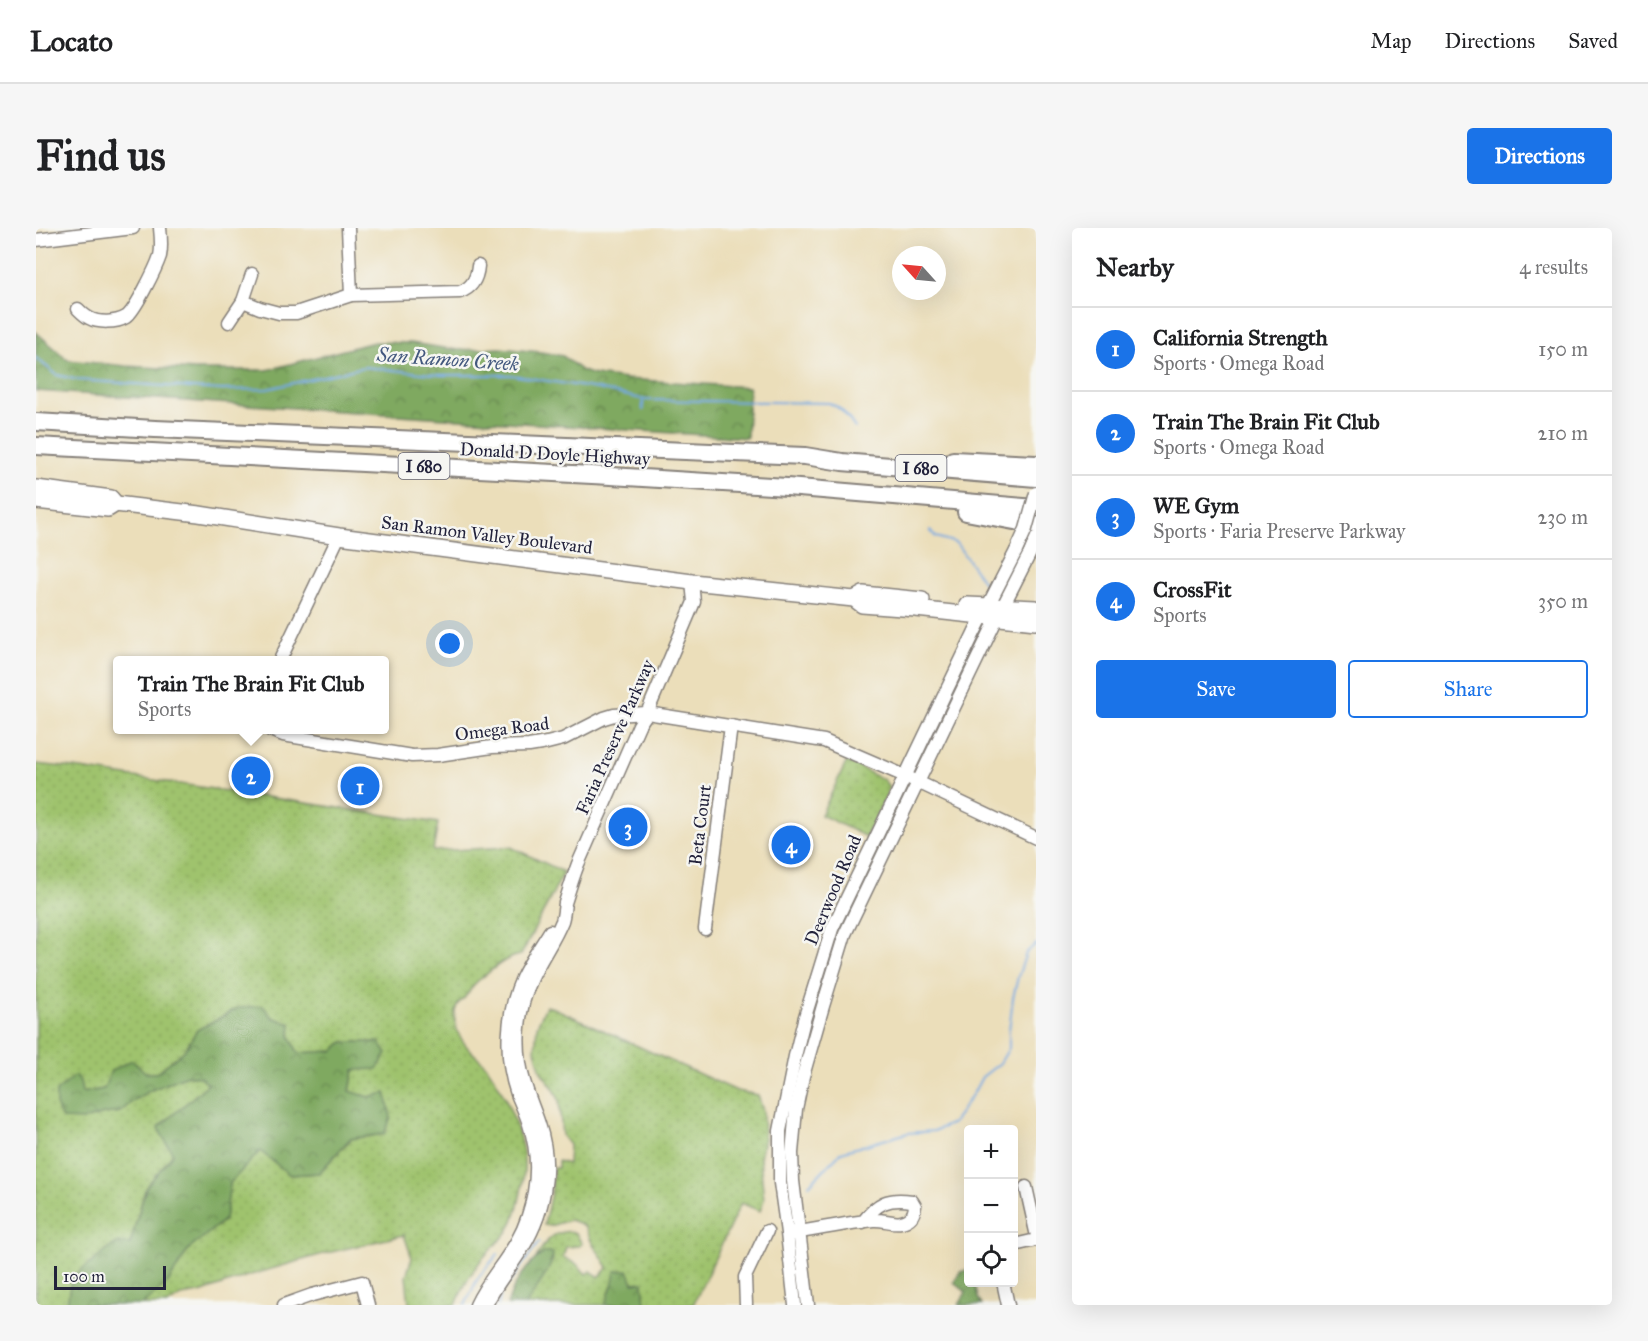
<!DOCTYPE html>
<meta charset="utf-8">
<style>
body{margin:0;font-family:"IM FELL Great Primer",serif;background:#f6f6f6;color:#202124}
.controls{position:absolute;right:18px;bottom:18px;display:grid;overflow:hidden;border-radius:6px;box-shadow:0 6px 24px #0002}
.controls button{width:54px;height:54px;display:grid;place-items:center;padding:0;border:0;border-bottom:2px solid #e0e0e0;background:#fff;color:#202124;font:30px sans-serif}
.compass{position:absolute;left:856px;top:18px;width:54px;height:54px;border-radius:50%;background:#fff;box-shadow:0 6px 24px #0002;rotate:297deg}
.scale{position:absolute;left:18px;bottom:15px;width:112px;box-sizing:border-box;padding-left:6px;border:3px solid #22223b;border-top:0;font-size:16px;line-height:21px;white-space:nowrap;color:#22223b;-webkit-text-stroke:4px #f6f6f2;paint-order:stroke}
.you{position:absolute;left:414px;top:416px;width:21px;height:21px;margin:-15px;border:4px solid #fff;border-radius:50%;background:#1a73e8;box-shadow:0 0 0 9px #1a73e833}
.badge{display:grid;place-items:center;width:39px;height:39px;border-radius:50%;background:#1a73e8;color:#fff;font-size:20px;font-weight:700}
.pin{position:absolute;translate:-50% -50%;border:3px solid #fff;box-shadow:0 2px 6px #0006}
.popup{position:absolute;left:77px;top:428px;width:276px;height:78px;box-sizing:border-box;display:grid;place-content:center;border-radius:6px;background:#fff;filter:drop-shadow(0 2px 4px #0005);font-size:20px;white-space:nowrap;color:#757577}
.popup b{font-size:22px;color:#202124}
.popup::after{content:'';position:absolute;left:50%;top:100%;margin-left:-12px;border:12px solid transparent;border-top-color:#fff}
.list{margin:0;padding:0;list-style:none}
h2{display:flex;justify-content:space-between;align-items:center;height:78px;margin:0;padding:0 24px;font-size:26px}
h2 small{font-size:20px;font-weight:400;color:#757577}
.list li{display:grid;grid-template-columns:39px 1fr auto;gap:18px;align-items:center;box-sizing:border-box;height:84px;padding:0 24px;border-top:2px solid #e0e0e0}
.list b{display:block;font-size:22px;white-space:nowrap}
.list p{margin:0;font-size:20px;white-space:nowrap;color:#757577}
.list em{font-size:20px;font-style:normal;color:#757577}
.actions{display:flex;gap:12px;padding:18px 24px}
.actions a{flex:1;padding:14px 0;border:2px solid #1a73e8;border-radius:6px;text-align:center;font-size:21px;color:#1a73e8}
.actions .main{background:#1a73e8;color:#fff}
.icon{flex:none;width:33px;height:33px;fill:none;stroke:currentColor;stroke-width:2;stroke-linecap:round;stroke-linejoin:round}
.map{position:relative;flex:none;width:1000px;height:1077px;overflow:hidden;border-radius:6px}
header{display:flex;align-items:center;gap:36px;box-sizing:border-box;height:84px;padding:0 30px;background:#fff;border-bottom:2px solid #e0e0e0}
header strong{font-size:28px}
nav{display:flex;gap:33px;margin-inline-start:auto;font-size:21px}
.intro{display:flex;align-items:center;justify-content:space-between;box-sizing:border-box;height:144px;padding:0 36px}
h1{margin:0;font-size:42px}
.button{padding:15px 27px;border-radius:6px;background:#1a73e8;color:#fff;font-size:21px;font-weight:700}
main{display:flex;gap:36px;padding:0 36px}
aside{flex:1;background:#fff;border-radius:6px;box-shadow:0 6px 24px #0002}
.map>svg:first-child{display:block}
</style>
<header>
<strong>Locato</strong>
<nav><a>Map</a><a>Directions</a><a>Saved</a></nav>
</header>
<div class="intro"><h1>Find us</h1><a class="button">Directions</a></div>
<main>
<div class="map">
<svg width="1000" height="1077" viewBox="0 0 1000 1077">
<defs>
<pattern id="green-dots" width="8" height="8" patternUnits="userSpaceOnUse" patternTransform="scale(1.5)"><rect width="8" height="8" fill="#9fc36d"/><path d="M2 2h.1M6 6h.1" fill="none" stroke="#89a75f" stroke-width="1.8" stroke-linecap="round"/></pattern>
<pattern id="forest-crowns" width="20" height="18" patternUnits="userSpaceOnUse" patternTransform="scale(1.5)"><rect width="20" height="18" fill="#7fa960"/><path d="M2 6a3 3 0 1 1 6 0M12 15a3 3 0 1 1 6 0" fill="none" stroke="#688950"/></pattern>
</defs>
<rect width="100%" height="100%" fill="#f6f6f2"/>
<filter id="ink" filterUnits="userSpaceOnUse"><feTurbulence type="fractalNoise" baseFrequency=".0167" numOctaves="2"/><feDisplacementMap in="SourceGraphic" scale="12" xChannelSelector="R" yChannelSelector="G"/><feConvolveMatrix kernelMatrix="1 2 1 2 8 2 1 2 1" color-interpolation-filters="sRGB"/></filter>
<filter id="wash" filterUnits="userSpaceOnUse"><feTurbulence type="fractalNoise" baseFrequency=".008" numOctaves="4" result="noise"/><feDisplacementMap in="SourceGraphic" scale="24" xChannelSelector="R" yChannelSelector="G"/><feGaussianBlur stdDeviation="1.35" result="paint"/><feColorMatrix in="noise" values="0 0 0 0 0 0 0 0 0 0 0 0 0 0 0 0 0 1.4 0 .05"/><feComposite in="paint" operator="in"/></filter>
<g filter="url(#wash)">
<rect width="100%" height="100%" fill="#ebdeba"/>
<g fill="url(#green-dots)" stroke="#607254" stroke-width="1.5">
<polygon points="811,533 848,552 853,559 852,564 830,609 785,587"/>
<path d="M0,536L38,540L402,595L397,623L475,619L528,644L485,727C469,729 456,742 443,752C437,757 434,763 429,769C427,772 424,773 422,776C413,790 423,810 433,821C439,828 447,832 452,840C469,864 490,913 488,942C487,958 481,989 472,1003C465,1013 455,1020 447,1030C436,1043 426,1061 420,1077H373L370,1048L376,1030L368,1007L287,1026L211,1048L164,1065L145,1068L131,1077H106L132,1055L152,1022L189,991L194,955L224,922L254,947L283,945L315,911L348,906L332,869L314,864L318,841L297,823L262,825L254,808L202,780L161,802L148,823L120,845L75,843L68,861L46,865L44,853L47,892L68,886L84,884L98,872L113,863L151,847L164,849L173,856L122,900L137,926L110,959L94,1016L36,1051L31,1077H0Z"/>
<path d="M510,778L518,780L701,863L722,867L727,883L728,910L724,930L728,972L724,983L705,975L657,1077H490C498,1061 510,1048 517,1031L509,1024L500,1030C508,1014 521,999 540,1005L546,1016L543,1018L530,1019L527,1029L542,1037L550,1046L555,1043L563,1049L572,1039L555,1013L549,999L545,996L534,992L514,998L508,997L516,960L517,940H522V933L532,936L533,917L526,908L523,872L518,861L505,844L499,822L501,798Z"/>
</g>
<g fill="url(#forest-crowns)" stroke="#50664e" stroke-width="1.5">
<polygon points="0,104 32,132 90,138 160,142 231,142 338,114 375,115 422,122 464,120 505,124 527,128 546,143 559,147 590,151 713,159 711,210 0,163"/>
<polygon points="227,778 236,789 255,796 254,808 262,825 297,823 307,814 343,814 351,826 341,841 318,842 314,863 332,869 350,865 355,890 348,906 314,911 283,945 254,947 224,923 194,955 189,991 152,1022 132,1055 106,1077 31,1077 35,1051 80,1015 94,1016 110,959 137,926 122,900 172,856 164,849 151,847 113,863 98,872 84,884 68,886 47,892 26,891 20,877 20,864 40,847 44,853 46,865 68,861 75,843 96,832 110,845 120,845 148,823 161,802 202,780"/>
<path d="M509,1024H515L517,1026C515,1045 499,1060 490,1077H471C478,1055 489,1037 509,1024Z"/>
<polygon points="592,1042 597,1055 607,1054 609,1077 569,1077 577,1055 579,1043"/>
<polygon points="933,1042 933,1054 939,1055 942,1070 946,1077 923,1077 930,1064 918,1054 924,1044"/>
</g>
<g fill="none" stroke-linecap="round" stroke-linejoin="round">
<g stroke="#75a9e2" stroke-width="2">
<path d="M0,130L21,147L42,152L186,162L231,161L328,139L405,147H475L562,161L610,172L793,175C806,180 811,188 819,200"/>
<polyline points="607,182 607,173"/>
<polyline points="894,302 900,309 920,315 949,356"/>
<polyline points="773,957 805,924 872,905 898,903 917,895 938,864 946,849 964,835 973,820 973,802 977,770 982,749 990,725 1000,716"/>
<polyline points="429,1077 442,1050 462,1026"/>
<polyline points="462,1077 465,1066 503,1014"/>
</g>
</g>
</g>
<g filter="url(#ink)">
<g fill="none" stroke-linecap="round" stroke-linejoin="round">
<g stroke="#86807a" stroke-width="15">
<g id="minor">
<polyline points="312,0 315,67"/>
<polyline points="0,12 97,0"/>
<path d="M207,73L224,80L243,85H260L315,67L424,64C436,60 441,50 442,38"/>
<path d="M42,81C45,84 49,88 53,90C62,95 80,95 90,89C99,83 120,40 124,28C126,19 125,9 124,0"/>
<polyline points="193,94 207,73 216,46"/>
<polyline points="244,432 303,308"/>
<polyline points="234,502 247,507 376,528 402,527 456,519 493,518 511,515 527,511 568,490 578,487 611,485 788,513 869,548 1000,610"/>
<polyline points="669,701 695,498"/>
<polyline points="990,959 1000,1004"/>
<path d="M757,1004H763C788,1000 813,995 837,992C847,991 857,996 865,994C875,992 878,987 879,978L876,973C852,969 841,975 827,994"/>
<polyline points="978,1017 1000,1012"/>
<polyline points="967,1054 972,1077"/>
<polyline points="248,1077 276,1067 326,1054 332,1077"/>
<path d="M440,1077C451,1053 470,1034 482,1011C490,997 495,980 498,964C502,941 500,917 493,896C490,886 485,876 481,866C468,829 470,786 486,750C494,733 505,718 514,703"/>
<path d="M450,1077C458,1059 471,1044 482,1027C495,1008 504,987 508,964C512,942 510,917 503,896C496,875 487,858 484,835C480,806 484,776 496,750C505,730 518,713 526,693C528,687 528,681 529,675C533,662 537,649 542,636L603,497L611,485L658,374L656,354"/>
<polyline points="710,1077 709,1049 731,1003"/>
<polyline points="759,1077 751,1005 744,955 744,903 759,828 768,792 796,701 939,403 980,323"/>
<polyline points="772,1077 757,953 756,925 760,881 767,848 787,778 809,706 961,390 994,325 1000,310"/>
</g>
</g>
<g stroke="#86807a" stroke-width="18">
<g id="major">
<polyline points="0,260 75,270 80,276"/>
<polyline points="0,273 72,281 80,276 88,277 163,286 303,308 656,354 818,371 826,377 880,381 1000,394"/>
<polyline points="818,371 827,366 886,372"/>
<polyline points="931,377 1000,380"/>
</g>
</g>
<g stroke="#86807a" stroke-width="20">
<g id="highway">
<polyline points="0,194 119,201 769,228 806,234 1000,250"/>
<polyline points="0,218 575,248 751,259 1000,280"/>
<polyline points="917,232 1000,236"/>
<polyline points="930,284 1000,297"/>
</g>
</g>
<use href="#minor" stroke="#fff" stroke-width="12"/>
<use href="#major" stroke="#fff" stroke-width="15"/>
<use href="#highway" stroke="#fff" stroke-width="16"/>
<g stroke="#86807a" stroke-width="15" stroke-linecap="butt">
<polyline id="minor-bridge" points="980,323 990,301 1000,265"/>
</g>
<use href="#minor-bridge" stroke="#fff" stroke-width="12"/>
</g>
</g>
<g text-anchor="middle" stroke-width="5" stroke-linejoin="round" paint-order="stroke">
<g fill="#f6f6f2" stroke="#626272" stroke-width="1.5">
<rect x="362.5" y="225" width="51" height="26" rx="4.5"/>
<rect x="859.5" y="227" width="51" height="26" rx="4.5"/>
</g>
<g font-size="16" font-weight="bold" fill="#22223b">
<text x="388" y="244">I 680</text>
<text x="885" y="246">I 680</text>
</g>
<g font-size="18" fill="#22223b" stroke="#f6f6f2">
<text transform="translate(519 226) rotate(3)" y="6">Donald D Doyle Highway</text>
<text transform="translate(451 307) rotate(7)" y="6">San Ramon Valley Boulevard</text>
<text transform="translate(466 501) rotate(-7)" y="6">Omega Road</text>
<text transform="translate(579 509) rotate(-66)" y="6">Faria Preserve Parkway</text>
<text transform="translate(664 597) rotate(-83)" y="6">Beta Court</text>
<text transform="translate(797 662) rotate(-67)" y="6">Deerwood Road</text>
</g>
<g font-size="20" font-style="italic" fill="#43587e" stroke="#f6f6f2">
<text transform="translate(412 131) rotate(4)" y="7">San Ramon Creek</text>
</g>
</g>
</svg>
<div class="controls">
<button>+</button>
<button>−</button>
<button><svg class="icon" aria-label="locate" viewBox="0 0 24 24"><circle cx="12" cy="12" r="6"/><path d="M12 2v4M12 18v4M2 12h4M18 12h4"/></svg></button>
</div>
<svg class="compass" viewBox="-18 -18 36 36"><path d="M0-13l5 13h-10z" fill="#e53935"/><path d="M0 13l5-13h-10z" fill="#757577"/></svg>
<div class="scale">100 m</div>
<div class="you"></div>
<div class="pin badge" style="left:324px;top:558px">1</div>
<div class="pin badge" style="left:215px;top:548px">2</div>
<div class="popup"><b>Train The Brain Fit Club</b>Sports</div>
<div class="pin badge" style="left:592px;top:599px">3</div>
<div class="pin badge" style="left:755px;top:617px">4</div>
</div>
<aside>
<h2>Nearby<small>4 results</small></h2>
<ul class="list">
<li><span class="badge">1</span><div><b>California Strength</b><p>Sports · Omega Road</p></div><em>150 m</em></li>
<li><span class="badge">2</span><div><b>Train The Brain Fit Club</b><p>Sports · Omega Road</p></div><em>210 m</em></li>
<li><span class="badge">3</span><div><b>WE Gym</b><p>Sports · Faria Preserve Parkway</p></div><em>230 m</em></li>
<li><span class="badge">4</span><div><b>CrossFit</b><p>Sports</p></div><em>350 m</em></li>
</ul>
<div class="actions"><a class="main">Save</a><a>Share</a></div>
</aside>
</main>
